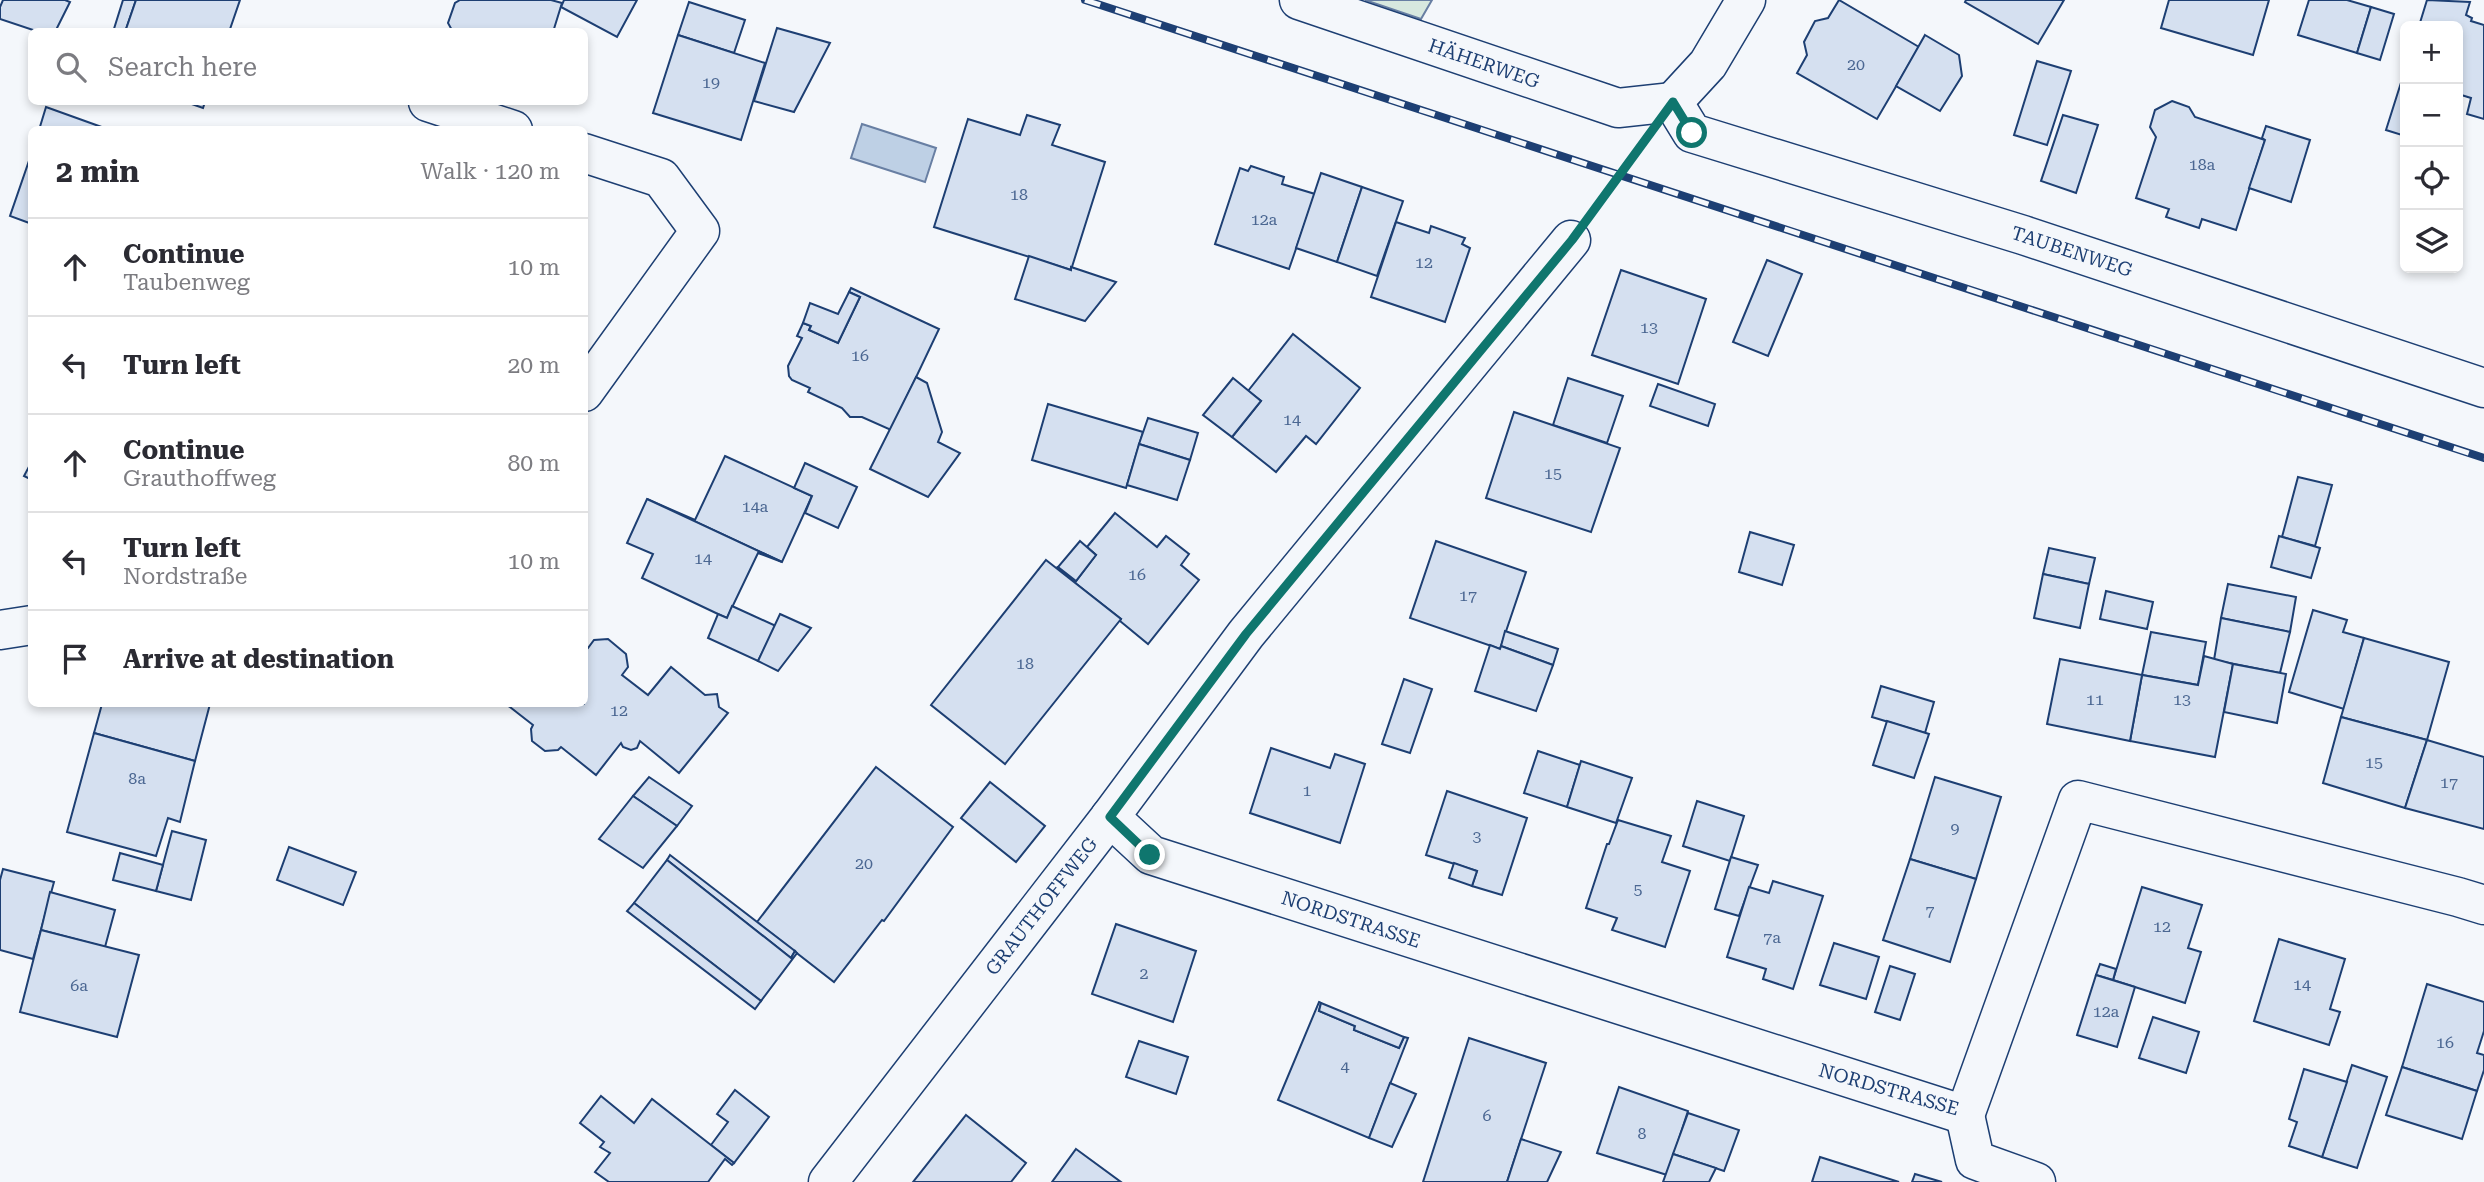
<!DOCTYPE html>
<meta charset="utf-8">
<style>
body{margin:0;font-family:"Roboto Serif",serif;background:#f2f2f3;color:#2b2b33}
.controls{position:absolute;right:21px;top:21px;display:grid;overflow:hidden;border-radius:10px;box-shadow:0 4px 10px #0003}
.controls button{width:63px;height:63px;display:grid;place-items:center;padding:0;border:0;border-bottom:2px solid #e1e1e2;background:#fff;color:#2b2b33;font:35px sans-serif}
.stop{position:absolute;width:21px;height:21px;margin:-16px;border:5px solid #0f766e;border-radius:50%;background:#fff}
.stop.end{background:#0f766e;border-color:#fff;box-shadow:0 2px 7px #0008}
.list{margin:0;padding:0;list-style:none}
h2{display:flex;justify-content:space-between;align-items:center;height:91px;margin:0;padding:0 28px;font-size:30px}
h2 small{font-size:23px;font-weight:400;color:#7c7c81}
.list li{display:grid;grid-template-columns:46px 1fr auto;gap:21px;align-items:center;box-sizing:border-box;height:98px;padding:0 28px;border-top:2px solid #e1e1e2}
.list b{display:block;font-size:26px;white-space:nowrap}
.list p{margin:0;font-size:23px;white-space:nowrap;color:#7c7c81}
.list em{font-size:23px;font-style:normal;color:#7c7c81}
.icon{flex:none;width:38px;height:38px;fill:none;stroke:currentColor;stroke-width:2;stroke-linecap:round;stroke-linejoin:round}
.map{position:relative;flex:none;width:2484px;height:1182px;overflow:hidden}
.search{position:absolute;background:#fff;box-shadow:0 4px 10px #0003;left:28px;top:28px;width:560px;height:77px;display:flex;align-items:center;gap:18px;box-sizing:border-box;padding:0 24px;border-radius:10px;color:#7c7c81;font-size:26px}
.panel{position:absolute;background:#fff;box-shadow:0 4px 10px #0003;left:28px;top:126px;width:560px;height:581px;border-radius:10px}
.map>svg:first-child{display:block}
</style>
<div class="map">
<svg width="2484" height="1182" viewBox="0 0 2484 1182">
<rect width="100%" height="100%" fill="#f4f7fb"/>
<polygon fill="#d7e8df" stroke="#687fa3" stroke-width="2" points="1365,0 1432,0 1421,19"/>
<polygon fill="#bed0e5" stroke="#687fa3" stroke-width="2" points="862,124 936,148 925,182 851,158"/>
<g fill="#d5e0f0" stroke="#1d3f73" stroke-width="2">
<polygon points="3,0 65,0 70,2 55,32 39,32 0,19 0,7"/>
<polygon points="123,0 136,0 125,32 113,32"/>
<polygon points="136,0 240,0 229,32 125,32"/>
<polygon points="460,0 551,0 562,3 553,32 453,32 448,23 455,3"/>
<polygon points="564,0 637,0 617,37 561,7"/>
<polygon points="1839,0 1919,47 1877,119 1797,73 1807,55 1804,42 1815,21 1828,18"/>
<polygon points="1966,0 2064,0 2038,44 1965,2"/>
<polygon points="2169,0 2269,0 2253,55 2161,28"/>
<polygon points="2309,0 2347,0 2371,7 2357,53 2298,35"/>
<polygon points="2427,0 2470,2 2466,15 2472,18 2471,21 2484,25 2484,119 2467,114 2471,98 2458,94 2458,26 2419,26"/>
<polygon points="689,2 745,20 734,53 678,35"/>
<polygon points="2371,7 2394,14 2380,60 2357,53"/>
<polygon points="777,28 830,43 794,112 754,101"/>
<polygon points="678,35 765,63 741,140 653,113"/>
<polygon points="1925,35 1959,55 1962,76 1940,111 1896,86"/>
<polygon points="2037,61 2071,71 2047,145 2014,135"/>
<polygon points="2405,70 2405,136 2386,130"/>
<polygon points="2172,101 2189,107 2195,117 2265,140 2236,230 2202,219 2199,228 2166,217 2169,209 2136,198 2156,137 2150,127 2155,110"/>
<polygon points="186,102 205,102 203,108"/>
<polygon points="46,107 110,130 39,130"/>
<polygon points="1027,115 1060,125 1052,145 1105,162 1071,270 934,227 968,119 1020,135"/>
<polygon points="2063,115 2098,125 2076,193 2041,181"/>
<polygon points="2266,126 2310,140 2291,202 2249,188 2265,140 2262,138"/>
<polygon points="32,152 32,224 10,216"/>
<polygon points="1251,166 1284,177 1282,184 1315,194 1289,269 1215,244 1240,168 1248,171"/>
<polygon points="1321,173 1362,187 1337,262 1296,248"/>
<polygon points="1362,187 1403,201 1377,276 1337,262"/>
<polygon points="1396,222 1429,233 1431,226 1465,238 1462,244 1470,248 1445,322 1371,297"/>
<polygon points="1029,256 1071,270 1071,267 1116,282 1085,321 1015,299"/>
<polygon points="1767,260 1802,274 1768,356 1733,342"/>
<polygon points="1621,270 1706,299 1678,384 1592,355"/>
<polygon points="851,288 939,329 891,430 862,417 850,417 842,408 808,392 810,388 792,380 789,376 788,366 802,338 797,336 803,323 811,326 809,330 838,343 860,297 849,292"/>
<polygon points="849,292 860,297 838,343 809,330 811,326 803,323 810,303 838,314"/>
<polygon points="1293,334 1360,388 1316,444 1306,436 1276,472 1232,437 1261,401 1248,391"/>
<polygon points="916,377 927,383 942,432 938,442 960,453 928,497 870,469"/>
<polygon points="1233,378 1261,401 1232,437 1203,415"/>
<polygon points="1568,378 1623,396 1607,443 1553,425"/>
<polygon points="1658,384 1715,404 1708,426 1650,406"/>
<polygon points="1048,404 1143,432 1126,488 1032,460"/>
<polygon points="1514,412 1620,448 1591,532 1486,498"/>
<polygon points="1148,418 1198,433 1190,460 1139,444"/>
<polygon points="1139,444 1190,460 1177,500 1127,485"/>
<polygon points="725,456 812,496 782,562 647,499 695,520"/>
<polygon points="32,461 32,480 24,476"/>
<polygon points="805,463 857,487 838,528 805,513 812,496 794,488"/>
<polygon points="2298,477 2332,485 2315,546 2282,537"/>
<polygon points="647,499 782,562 758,553 727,618 718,614 642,578 653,554 627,543"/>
<polygon points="1115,513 1157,547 1166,536 1189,554 1181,565 1199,580 1148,644 1120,621 1121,619 1056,568 1058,567 1076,581 1096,555 1087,547"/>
<polygon points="1750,532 1794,545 1782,585 1739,572"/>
<polygon points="2279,536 2320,548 2311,578 2271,567"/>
<polygon points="1080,541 1096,555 1076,581 1058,567"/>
<polygon points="1436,541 1526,572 1500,649 1410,618"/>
<polygon points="2049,548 2095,558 2089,584 2043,574"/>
<polygon points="1046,560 1121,619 1005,764 931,705"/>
<polygon points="2043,574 2089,584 2080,628 2034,618"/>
<polygon points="2228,584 2296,597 2290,632 2221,618"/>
<polygon points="2106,591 2153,602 2147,629 2100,619"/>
<polygon points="732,606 776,626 758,661 708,638 718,614 727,618"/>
<polygon points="2313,610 2347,620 2343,632 2364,638 2344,709 2289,692"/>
<polygon points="780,614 811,628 778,671 758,661"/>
<polygon points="2221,618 2290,632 2280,673 2214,660"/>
<polygon points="1505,631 1558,649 1553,665 1501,646"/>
<polygon points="2151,632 2206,642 2198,685 2142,675"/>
<polygon points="2364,638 2449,662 2427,740 2341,717"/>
<polygon points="608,639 626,654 628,667 622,675 648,695 671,667 705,695 717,694 719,707 728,713 679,773 640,741 637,748 631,750 623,747 621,743 596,775 561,747 558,750 545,751 532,741 531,729 533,725 506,704 584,704 584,646 588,648 594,640"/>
<polygon points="1490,645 1500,649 1501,646 1553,665 1536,711 1475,691"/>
<polygon points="2204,656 2233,664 2215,757 2130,741 2142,675 2198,685"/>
<polygon points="2060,659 2142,675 2130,741 2047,724"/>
<polygon points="2233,664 2286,674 2277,723 2224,712"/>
<polygon points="1404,679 1432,689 1410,753 1382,744"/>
<polygon points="1881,686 1934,702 1925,733 1872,717"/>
<polygon points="102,704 210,704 195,761 94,733"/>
<polygon points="2341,717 2427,740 2405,808 2323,783"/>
<polygon points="1887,721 1929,734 1914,778 1873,765"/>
<polygon points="94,733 195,761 180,822 168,818 156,856 67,832"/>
<polygon points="2427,740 2484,757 2484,829 2405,808"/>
<polygon points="1271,748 1330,768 1335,754 1365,764 1340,843 1250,813"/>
<polygon points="1538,751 1580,765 1567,807 1524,793"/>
<polygon points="1581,761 1632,778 1616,823 1567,807"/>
<polygon points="876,767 953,827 884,921 882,920 834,982 757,922"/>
<polygon points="649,777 692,806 677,826 633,796"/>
<polygon points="1935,777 2001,797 1976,879 1910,859"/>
<polygon points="990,782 1045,826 1016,862 961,818"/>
<polygon points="1447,791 1527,818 1502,895 1472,886 1477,871 1426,855"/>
<polygon points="633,796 677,826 643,868 599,839"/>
<polygon points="1697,801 1744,816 1730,861 1683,846"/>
<polygon points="1618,820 1671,836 1662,862 1690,871 1665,947 1612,930 1617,918 1586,908 1607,844 1609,844"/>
<polygon points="172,831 206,840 191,900 156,891"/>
<polygon points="289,847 356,872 343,905 277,880"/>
<polygon points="120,853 163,865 156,891 113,880"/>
<polygon points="670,855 795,951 791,958 667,860"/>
<polygon points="1731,857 1758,865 1739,916 1715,909"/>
<polygon points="1910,859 1976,879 1950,962 1883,940"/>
<polygon points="667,860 791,958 795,951 797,953 761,1001 634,903"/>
<polygon points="1454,863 1477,871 1472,886 1449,878"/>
<polygon points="3,869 54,882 33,959 0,950 0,880"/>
<polygon points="1773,881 1823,896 1793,989 1763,979 1766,969 1727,957 1749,887 1769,893"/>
<polygon points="2142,887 2202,905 2188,948 2201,952 2185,1003 2113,980"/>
<polygon points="50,892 115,910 105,947 41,930"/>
<polygon points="634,903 761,1001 755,1009 627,911"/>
<polygon points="1116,924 1196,951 1173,1022 1092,994"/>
<polygon points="41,930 139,955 117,1037 20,1012"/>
<polygon points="2279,939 2345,959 2330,1009 2340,1012 2329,1045 2254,1021"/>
<polygon points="1834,943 1879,957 1866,999 1820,985"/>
<polygon points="2100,964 2116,969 2113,980 2096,975"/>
<polygon points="1890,966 1915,974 1900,1020 1875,1012"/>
<polygon points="2096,975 2135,987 2117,1047 2077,1035"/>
<polygon points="2427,984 2484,1002 2484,1031 2477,1053 2484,1055 2484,1070 2477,1091 2402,1067"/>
<polygon points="1319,1002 1321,1003 1319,1011 1355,1026 1354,1030 1399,1048 1404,1037 1408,1038 1369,1138 1278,1100"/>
<polygon points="1321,1003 1404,1037 1399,1048 1354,1030 1355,1026 1319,1011"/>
<polygon points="2153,1017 2199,1032 2186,1073 2139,1058"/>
<polygon points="1469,1038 1546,1063 1507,1182 1423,1182"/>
<polygon points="1139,1041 1188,1057 1176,1094 1126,1077"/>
<polygon points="2352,1065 2387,1077 2357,1168 2322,1157"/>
<polygon points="2402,1067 2477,1091 2462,1139 2386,1115"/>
<polygon points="2304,1069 2347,1082 2322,1157 2289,1146 2297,1122 2289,1119"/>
<polygon points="1390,1083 1416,1094 1392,1147 1369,1138"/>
<polygon points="1619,1087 1688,1111 1667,1175 1597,1153"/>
<polygon points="735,1090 769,1117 734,1163 711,1145 728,1122 717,1114"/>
<polygon points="601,1096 634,1123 652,1099 734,1163 732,1165 725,1159 708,1182 609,1182 595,1172 610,1153 600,1147 604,1142 580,1123"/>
<polygon points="1688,1113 1739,1130 1724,1171 1673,1154"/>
<polygon points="966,1115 1026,1163 1011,1182 913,1182"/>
<polygon points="1521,1139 1561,1152 1547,1182 1507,1182"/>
<polygon points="1076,1149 1121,1182 1052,1182"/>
<polygon points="1673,1154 1716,1168 1709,1182 1663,1182"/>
<polygon points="1820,1157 1899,1182 1812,1182"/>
<polygon points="1915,1174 1942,1182 1912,1182"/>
</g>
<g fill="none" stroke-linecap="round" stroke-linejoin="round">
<g stroke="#1d3f73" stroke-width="41">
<g id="minor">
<polyline points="1299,0 1618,108 1673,102"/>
<polyline points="428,102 513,130"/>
<polyline points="1673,102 1692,133 2023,235 2484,388"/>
<polyline points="1673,102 1708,64 1746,0"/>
<polyline points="584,153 661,178 700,231 584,392"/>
<polyline points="0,630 32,625"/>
<polyline points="1110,817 1151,855 1965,1115 2078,800 2458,897 2484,905"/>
<polyline points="1965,1115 1975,1160 2036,1182"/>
<polyline points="828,1182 1110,817 1246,634 1571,240"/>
</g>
</g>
<polyline stroke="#5e769c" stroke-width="4.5" stroke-dasharray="5 3.5" stroke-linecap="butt" points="1600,199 1630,158"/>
<use href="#minor" stroke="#f4f7fb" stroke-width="38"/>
<g stroke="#1d3f73" stroke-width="8">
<polyline id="rail" points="1085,0 2484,458"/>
</g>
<use href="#rail" stroke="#f4f7fb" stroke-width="5" stroke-dasharray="16" stroke-linecap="butt"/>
</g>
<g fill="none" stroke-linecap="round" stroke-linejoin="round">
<polyline stroke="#0f766e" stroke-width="9" points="1150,855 1110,817 1246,634 1572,240 1673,102 1692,133"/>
</g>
<g text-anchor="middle" stroke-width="5" stroke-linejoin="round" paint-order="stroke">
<g font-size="16" fill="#4b6792">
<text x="1856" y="70">20</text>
<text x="711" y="88">19</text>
<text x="2202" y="170">18a</text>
<text x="1019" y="200">18</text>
<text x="1264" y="225">12a</text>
<text x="1424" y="268">12</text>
<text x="1649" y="333">13</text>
<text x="860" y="361">16</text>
<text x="1292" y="425">14</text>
<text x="1553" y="479">15</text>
<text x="755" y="512">14a</text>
<text x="703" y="564">14</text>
<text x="1137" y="580">16</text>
<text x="1468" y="601">17</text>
<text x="1025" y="669">18</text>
<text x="2095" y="705">11</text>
<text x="2182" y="705">13</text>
<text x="619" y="716">12</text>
<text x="2374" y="768">15</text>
<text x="137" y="784">8a</text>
<text x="2449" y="788">17</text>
<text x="1307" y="796">1</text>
<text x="1955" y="834">9</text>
<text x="1477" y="842">3</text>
<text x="864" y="869">20</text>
<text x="1638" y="895">5</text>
<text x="1930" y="916">7</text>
<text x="2162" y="932">12</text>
<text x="1772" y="943">7a</text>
<text x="1144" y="979">2</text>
<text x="2302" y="990">14</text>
<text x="79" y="991">6a</text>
<text x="2106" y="1017">12a</text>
<text x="2445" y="1048">16</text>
<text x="1345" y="1072">4</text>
<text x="1487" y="1121">6</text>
<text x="1642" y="1139">8</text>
</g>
<g font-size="19" fill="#1d3f73" stroke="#f4f7fb">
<text transform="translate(1484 63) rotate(19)" y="7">HÄHERWEG</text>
<text transform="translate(2072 251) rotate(18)" y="7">TAUBENWEG</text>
<text transform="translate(1041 906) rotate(-52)" y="7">GRAUTHOFFWEG</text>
<text transform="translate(1351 919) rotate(18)" y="7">NORDSTRASSE</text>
<text transform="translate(1889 1089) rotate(16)" y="7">NORDSTRASSE</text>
</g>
</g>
</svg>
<div class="controls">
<button>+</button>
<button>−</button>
<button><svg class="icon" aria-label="locate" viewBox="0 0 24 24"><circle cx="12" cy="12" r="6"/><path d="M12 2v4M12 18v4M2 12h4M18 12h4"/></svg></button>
<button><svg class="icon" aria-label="layers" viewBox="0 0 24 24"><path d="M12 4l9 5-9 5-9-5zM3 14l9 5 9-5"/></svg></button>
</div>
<div class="stop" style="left:1692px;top:133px"></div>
<div class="stop end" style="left:1150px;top:855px"></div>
<div class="search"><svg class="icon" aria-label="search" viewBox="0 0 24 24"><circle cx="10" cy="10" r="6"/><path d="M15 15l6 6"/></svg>Search here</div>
<section class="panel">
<h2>2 min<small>Walk · 120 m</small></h2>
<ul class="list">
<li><svg class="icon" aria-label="ahead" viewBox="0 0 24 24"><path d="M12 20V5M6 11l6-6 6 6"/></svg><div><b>Continue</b><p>Taubenweg</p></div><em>10 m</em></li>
<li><svg class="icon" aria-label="left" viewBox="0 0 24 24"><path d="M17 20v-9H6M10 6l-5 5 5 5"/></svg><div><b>Turn left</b></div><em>20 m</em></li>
<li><svg class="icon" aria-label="ahead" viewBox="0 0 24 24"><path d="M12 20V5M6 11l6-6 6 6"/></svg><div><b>Continue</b><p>Grauthoffweg</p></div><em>80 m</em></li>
<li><svg class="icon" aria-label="left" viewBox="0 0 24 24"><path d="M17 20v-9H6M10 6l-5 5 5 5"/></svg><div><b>Turn left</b><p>Nordstraße</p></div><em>10 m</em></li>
<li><svg class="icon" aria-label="arrive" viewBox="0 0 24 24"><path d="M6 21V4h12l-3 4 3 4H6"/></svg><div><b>Arrive at destination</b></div></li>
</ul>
</section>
</div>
